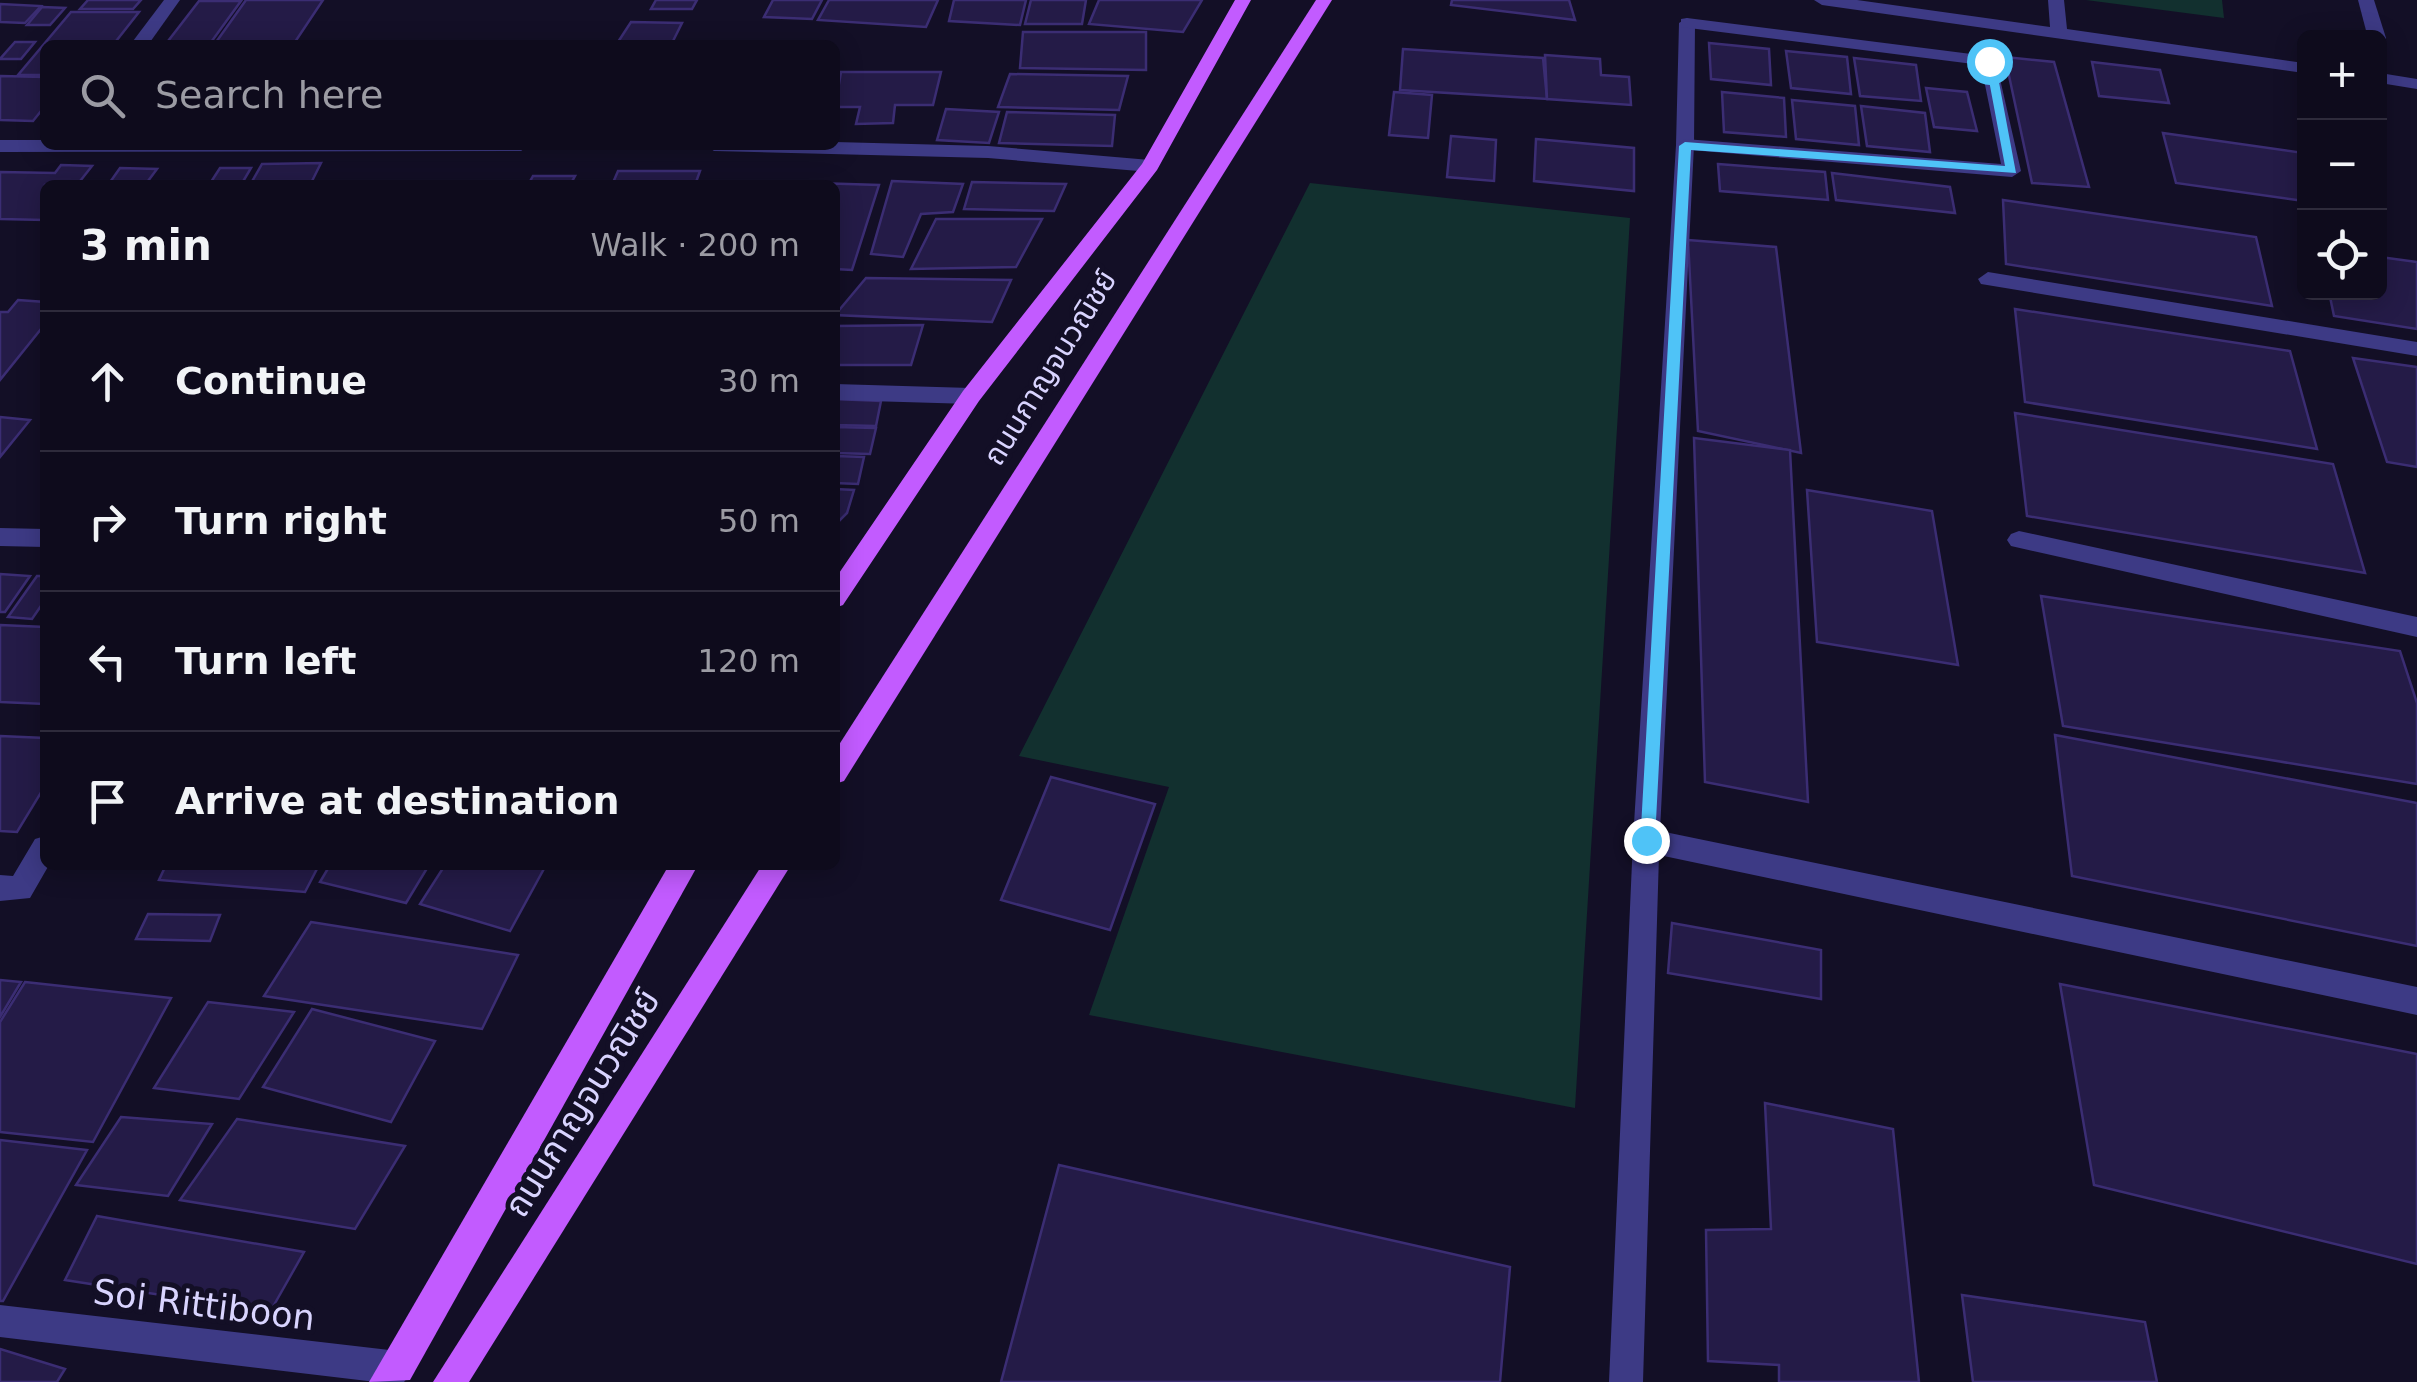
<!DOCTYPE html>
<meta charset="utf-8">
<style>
body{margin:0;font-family:"DejaVu Sans","Noto Sans Thai",sans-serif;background:#1c1929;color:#f1f3f6}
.controls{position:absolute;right:30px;top:30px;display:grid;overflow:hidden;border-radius:15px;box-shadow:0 5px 25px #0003}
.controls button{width:90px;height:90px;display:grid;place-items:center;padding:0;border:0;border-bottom:2px solid #2e2b3b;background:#0e0b1c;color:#f1f3f6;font:50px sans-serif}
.stop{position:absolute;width:30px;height:30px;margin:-22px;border:8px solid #4fc3f7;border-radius:50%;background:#fff}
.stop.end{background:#4fc3f7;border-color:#fff;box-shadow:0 2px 10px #0008}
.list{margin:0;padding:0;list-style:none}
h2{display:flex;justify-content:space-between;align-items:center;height:130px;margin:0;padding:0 40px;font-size:42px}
h2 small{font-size:32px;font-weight:400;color:#9b9ba3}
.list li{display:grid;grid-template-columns:65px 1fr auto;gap:30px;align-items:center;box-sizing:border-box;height:140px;padding:0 40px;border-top:2px solid #2e2b3b}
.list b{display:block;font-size:38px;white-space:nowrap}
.list em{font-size:32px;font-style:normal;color:#9b9ba3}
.icon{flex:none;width:55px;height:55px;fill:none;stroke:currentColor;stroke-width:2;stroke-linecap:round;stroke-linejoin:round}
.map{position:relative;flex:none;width:2417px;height:1382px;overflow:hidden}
.search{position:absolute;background:#0e0b1c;box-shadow:0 5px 25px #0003;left:40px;top:40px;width:800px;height:110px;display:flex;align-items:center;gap:25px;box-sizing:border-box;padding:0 35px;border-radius:15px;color:#9b9ba3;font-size:38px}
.panel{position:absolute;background:#0e0b1c;box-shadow:0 5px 25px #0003;left:40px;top:180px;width:800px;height:690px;border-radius:15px}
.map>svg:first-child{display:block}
</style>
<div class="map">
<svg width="2417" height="1382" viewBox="0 0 2417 1382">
<rect width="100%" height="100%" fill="#130f26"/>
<g fill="#12302f">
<polygon points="2086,0 2222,0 2224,18"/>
<polygon points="1310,183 1630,218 1575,1108 1089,1015 1169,787 1019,756"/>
</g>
<g fill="#241b47" stroke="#3b2d73" stroke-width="2.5">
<polygon points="88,0 141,0 133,9 80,9"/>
<polygon points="246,0 323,0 293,45 214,45"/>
<polygon points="656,0 697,0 692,9 651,9"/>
<polygon points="773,0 822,0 812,19 764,17"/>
<polygon points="829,0 938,0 926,27 818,20"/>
<polygon points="954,0 1026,0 1020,25 949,21"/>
<polygon points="1031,0 1086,0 1082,24 1025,24"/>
<polygon points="1099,0 1202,0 1183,32 1089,24"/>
<polygon points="1452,0 1569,0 1575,20 1451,5"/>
<polygon points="199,1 241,1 209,45 165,45"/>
<polygon points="0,4 41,6 25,23 0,22"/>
<polygon points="42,7 65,8 50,25 27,25"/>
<polygon points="71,12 139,12 113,45 45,45 45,75 18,75"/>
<polygon points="631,22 682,23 671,45 616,45"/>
<polygon points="1023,32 1146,32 1146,70 1020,68"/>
<polygon points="15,42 35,42 21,59 0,59"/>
<polygon points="1709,43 1769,49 1771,85 1711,79"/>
<polygon points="1403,49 1543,58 1547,99 1400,90"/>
<polygon points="1786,51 1847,57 1851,94 1791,88"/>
<polygon points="1545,55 1600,59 1601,75 1629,77 1631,105 1547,99"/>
<polygon points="2005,57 2054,62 2089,187 2032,183"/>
<polygon points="1854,58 1916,65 1921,101 1860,96"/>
<polygon points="2092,62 2160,70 2169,103 2099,96"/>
<polygon points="841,72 941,72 933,105 895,105 893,123 856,124 860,107 835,107"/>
<polygon points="1010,74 1128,76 1119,110 998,107"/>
<polygon points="0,76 45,77 45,106 33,121 0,120"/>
<polygon points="1926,88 1967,92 1977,131 1934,127"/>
<polygon points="1394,92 1432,95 1428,138 1389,135"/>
<polygon points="1722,92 1784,98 1786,137 1724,132"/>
<polygon points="1792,100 1855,106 1859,145 1796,139"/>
<polygon points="1861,106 1925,113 1930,152 1867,146"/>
<polygon points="946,109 999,112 989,143 937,140"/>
<polygon points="1007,112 1115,115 1112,146 999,143"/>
<polygon points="2163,133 2304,153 2304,201 2176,183"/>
<polygon points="1451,136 1496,140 1494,181 1447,177"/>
<polygon points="1536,139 1634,148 1634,191 1534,181"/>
<polygon points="321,163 310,185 250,185 262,164"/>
<polygon points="1718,164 1825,172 1828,200 1720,191"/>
<polygon points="61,165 92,166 77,185 45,185 45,220 0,219 0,172 55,173"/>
<polygon points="120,168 157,169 145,185 108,185"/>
<polygon points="220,168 251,168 241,185 209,185"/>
<polygon points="618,171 700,171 695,185 612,185"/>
<polygon points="1832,173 1950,187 1955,213 1836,200"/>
<polygon points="533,176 575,176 570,185 528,185"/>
<polygon points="892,181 963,184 953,212 921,214 903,257 871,254"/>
<polygon points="783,182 879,185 852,270 835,269 835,185"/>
<polygon points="972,182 1066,184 1054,211 964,209"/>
<polygon points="2003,200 2256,237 2272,306 2006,264"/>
<polygon points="936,219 1042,219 1016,267 911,269"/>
<polygon points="1688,240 1776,247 1801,453 1698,431"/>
<polygon points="2380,257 2417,262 2417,329 2334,316 2329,292 2380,292"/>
<polygon points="866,278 1011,280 992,322 835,315"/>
<polygon points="18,300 45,302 45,324 0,380 0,312 8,312"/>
<polygon points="2015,309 2290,351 2317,449 2025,402"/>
<polygon points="923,325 911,365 835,365 835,326"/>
<polygon points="2353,358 2417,367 2417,467 2387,462"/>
<polygon points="835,399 881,401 876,426 835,425"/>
<polygon points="2015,413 2333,464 2365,573 2027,516"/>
<polygon points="0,417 30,420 0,457"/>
<polygon points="835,427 876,428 870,454 835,453"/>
<polygon points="1694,438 1790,450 1808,802 1705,782"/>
<polygon points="835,456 864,457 858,484 835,483"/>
<polygon points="835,489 854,490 847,513 835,525"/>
<polygon points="1807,490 1932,511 1958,665 1817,642"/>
<polygon points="0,574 30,576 5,612 0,612"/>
<polygon points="37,576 45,576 45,600 32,619 8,617"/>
<polygon points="2041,596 2400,651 2417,703 2417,784 2063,726"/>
<polygon points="0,625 45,627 45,704 0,702"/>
<polygon points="2055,735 2417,803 2417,946 2072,876"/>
<polygon points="0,736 45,738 45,786 17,832 0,831"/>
<polygon points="1051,777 1155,804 1110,930 1001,900"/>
<polygon points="166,865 319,865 305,892 159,880"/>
<polygon points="330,865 429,865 406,903 320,882"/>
<polygon points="445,865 546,865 510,931 420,904"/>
<polygon points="148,914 220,915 210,941 136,939"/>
<polygon points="311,922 518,955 482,1029 264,996"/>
<polygon points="1672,923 1821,950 1821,999 1668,973"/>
<polygon points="0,980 21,982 0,1017"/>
<polygon points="25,982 171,998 93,1142 0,1132 0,1022"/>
<polygon points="2060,984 2417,1054 2417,1264 2094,1185"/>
<polygon points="208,1002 294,1012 239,1099 154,1088"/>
<polygon points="312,1009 435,1041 391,1122 263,1087"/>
<polygon points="1765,1103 1893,1129 1919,1382 1779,1382 1779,1365 1708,1361 1706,1230 1771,1229"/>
<polygon points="121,1117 212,1124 168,1196 76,1185"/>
<polygon points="237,1119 405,1146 355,1229 180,1200"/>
<polygon points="0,1140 87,1150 3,1301 0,1301"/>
<polygon points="1059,1165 1510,1267 1500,1382 1001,1382"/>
<polygon points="97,1216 304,1252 270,1312 65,1280"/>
<polygon points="1962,1295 2145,1322 2157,1382 1973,1382"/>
<polygon points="0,1349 65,1369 57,1382 0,1382"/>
</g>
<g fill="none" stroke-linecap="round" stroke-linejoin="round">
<g fill="#3d3a85" fill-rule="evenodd">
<polygon points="1814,0 1857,0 2050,27 2048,0 2064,0 2067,29 2304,63 2304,73 1822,5"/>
<polygon points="2358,0 2374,0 2386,38 2383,42 2368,38"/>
<polygon points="1687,18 1695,23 1694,145 1660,831 2417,987 2417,1015 1659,855 1643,1382 1609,1382 1633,840 1676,145 1679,23"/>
<polygon points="2380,73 2417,79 2417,89 2380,83"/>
<polygon points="1988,272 2417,342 2417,356 1981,284 1978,279"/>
<polygon points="2019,531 2417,617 2417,637 2011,546 2007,540 2011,534"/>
</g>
<g fill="#3d3a85" fill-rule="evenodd">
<polygon points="164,0 180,0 148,45 130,45"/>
<polygon points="1687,18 1995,57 2021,171 2012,177 1678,149 1676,145 1685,139 2001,164 1981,65 1681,27 1681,19"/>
<polygon points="0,140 45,140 45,145 530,145 521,151 0,152"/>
<polygon points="835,142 988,146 1150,160 1159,166 1150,172 988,158 714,151 705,145"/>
<polygon points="835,384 971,388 982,396 971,404 835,400"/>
<polygon points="0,528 45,529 45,547 0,546"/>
<polygon points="45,836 45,865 49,865 30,898 0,901 0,875 13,876 35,839"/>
<polygon points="0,1305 398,1351 410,1356 415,1368 404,1382 376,1382 0,1337"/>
</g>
<g fill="#c25bff" fill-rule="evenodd">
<polygon points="1235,0 1251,0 1157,170 979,401 843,605 835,608 835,579 963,391 1142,164"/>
<polygon points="1316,0 1332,0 844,781 835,784 835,751"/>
<polygon points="669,865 698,865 410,1380 369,1382"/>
<polygon points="762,865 791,865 469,1382 433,1382"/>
</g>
</g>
<polygon fill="#4fc3f7" points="1985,59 1995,61 2016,173 1691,150 1655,840 1646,848 1640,846 1679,146 1685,142 2005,166"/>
<g text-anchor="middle" stroke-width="10" stroke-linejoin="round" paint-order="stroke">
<g font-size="30" fill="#d9d4ff" stroke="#130f26">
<text transform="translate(1050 368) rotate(-58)" y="10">ถนนกาญจนวณิชย์</text>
</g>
<g font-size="35" fill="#d9d4ff" stroke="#130f26">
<text transform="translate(582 1103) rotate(-58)" y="12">ถนนกาญจนวณิชย์</text>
<text transform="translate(204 1305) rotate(7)" y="12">Soi Rittiboon</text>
</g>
</g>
</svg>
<div class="controls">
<button>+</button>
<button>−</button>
<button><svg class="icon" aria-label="locate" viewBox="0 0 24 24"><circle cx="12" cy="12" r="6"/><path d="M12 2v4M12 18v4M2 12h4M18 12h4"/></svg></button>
</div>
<div class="stop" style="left:1989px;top:61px"></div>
<div class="stop end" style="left:1646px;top:840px"></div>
<div class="search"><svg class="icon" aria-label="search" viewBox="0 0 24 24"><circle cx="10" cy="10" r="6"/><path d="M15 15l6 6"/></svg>Search here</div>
<section class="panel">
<h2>3 min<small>Walk · 200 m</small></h2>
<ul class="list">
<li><svg class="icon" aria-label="ahead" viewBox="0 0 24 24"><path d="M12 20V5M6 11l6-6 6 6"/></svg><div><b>Continue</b></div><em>30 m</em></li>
<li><svg class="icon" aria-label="right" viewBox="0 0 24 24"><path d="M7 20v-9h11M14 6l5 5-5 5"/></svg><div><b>Turn right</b></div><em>50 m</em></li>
<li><svg class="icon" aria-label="left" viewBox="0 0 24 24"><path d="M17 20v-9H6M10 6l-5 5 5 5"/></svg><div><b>Turn left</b></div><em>120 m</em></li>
<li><svg class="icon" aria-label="arrive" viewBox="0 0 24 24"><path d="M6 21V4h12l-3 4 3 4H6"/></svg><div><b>Arrive at destination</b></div></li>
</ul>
</section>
</div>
